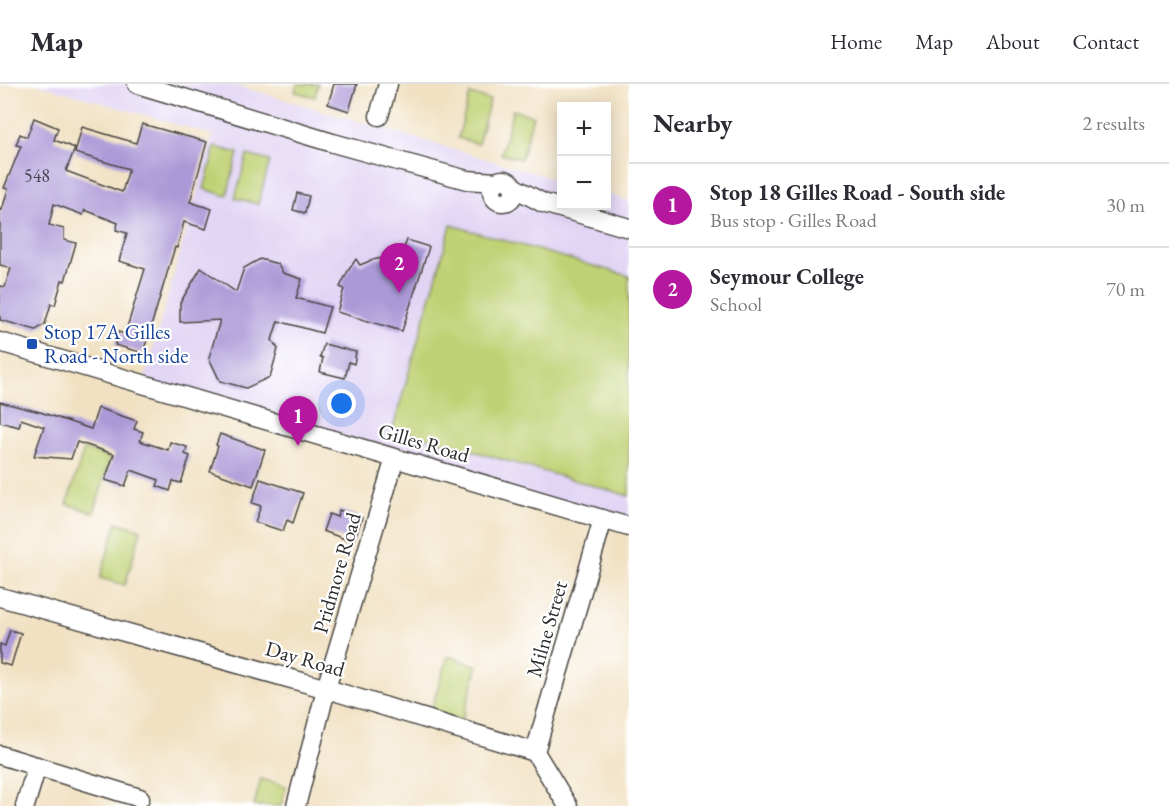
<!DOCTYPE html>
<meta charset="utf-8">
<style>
body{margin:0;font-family:"EB Garamond",serif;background:#f7f7f7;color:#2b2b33}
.controls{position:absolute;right:18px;top:18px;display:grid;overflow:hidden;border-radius:0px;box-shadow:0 3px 15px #0003}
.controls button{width:54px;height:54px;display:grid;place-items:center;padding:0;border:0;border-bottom:2px solid #e1e1e2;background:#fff;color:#2b2b33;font:30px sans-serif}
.you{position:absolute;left:342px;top:320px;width:21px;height:21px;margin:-15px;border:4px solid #fff;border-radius:50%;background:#1a73e8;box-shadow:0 0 0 9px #1a73e833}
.badge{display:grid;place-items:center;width:39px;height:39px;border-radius:50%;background:#b5179e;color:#fff;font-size:20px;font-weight:700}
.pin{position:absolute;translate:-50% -50px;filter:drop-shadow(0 2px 3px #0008)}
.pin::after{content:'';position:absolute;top:32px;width:21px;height:18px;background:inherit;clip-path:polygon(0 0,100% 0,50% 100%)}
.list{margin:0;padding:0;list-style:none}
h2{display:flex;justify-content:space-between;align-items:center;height:78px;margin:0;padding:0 24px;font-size:26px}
h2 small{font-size:20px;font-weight:400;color:#7c7c81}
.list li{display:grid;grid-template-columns:39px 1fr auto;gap:18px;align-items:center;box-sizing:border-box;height:84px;padding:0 24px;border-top:2px solid #e1e1e2}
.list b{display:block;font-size:22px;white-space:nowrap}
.list p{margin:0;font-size:20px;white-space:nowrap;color:#7c7c81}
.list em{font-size:20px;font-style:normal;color:#7c7c81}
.map{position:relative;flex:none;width:629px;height:722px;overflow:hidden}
header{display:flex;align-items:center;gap:36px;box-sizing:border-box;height:84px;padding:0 30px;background:#fff;border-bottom:2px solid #e1e1e2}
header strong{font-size:28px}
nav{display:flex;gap:33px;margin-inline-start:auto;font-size:21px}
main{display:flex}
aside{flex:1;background:#fff}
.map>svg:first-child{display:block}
</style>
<header>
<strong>Map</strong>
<nav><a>Home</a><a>Map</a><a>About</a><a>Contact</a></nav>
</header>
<main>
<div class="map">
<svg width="629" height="722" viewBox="0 0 629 722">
<rect width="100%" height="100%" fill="#fff"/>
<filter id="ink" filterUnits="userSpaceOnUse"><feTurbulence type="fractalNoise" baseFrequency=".0167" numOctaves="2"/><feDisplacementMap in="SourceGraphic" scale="12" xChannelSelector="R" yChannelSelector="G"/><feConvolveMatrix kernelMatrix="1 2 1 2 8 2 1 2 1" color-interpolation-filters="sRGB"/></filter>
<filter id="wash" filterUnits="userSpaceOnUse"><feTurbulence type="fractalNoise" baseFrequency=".008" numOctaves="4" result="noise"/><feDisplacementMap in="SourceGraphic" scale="24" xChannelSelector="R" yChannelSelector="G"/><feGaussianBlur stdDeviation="1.35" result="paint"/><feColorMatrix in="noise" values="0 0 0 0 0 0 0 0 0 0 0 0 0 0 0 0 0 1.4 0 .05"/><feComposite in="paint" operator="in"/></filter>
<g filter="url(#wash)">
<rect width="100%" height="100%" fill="#f1e1c2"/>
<polygon fill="#e1d4f4" points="38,0 231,0 561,97 562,122 606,122 607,110 629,117 629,443 144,297 213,51"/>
<g fill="#c0d174" stroke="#767e50" stroke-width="1.5">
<polygon points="297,0 318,0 315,13 295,8"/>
<polygon points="470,10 490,16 478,60 458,54"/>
<polygon points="513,26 533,32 521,75 501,70"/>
<polygon points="215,63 238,69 227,112 204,105"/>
<polygon points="247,71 270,77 258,120 235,114"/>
<polygon points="451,141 629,192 629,412 393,344"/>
<polygon points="84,365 110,374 94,429 67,420"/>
<polygon points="117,438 141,446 125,501 100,494"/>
<polygon points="448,572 478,582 462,636 431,626"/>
<polygon points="261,695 286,702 281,722 254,722"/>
</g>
<g id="blocks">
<g fill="#ab99d7">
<polygon points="334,0 357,0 349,27 328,20"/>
<polygon points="34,34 58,44 54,56 75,64 66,87 122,108 129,85 75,69 82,43 136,59 142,40 207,58 190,118 212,125 206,145 184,138 177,164 175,163 143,269 115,261 118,248 125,250 145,185 119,177 127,149 116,146 118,139 85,126 83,131 54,120 49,141 64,145 64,156 76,159 65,197 62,196 55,221 51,220 45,240 36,246 0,236 0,202 5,203 11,184 0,181 0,125 2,126 8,105 4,104 21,62 16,61 20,50 27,53"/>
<polygon points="297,109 309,112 305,129 293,126"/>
<polygon points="407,156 429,163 402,247 337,228 344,205 340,203 348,187 356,175 360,181 372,176 388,173 400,175"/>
<polygon points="260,175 278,180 283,189 302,195 296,214 330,223 322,249 278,237 272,256 278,265 270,293 246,304 220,297 209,274 220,236 180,238 180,219 201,184 236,208 244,184"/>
<polygon points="324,260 356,268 354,280 349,278 345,294 320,288 323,274 320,273"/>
<polygon points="0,318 40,328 91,345 98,324 137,337 134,345 143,348 140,357 168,366 170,358 187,363 185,370 190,372 181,399 173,397 170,407 157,402 159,396 131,386 125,402 105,396 114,370 77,358 71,375 34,372 44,343 21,335 19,343 0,338"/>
<polygon points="220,350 265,366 253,402 210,387 218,362 216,361"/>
<polygon points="260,395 303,409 293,439 287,436 283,447 255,438 261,422 252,419"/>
<polygon points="339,426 362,434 353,458 323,447 329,430 337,433"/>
<polygon points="10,546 21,549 11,582 0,579 0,560 5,562"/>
</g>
</g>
</g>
<g filter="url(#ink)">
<use href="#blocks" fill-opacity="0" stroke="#494642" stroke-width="1.5"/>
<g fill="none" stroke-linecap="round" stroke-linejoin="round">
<g stroke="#494642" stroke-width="21">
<g id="minor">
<polyline points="137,0 333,59 467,96 496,98"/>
<polyline points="379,32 388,0"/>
<circle cx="503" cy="107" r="11"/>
<polyline points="513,103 543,119 629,144"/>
<polyline points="0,258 629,443"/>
<polyline points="0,513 327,605 535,668 568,722"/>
<polyline points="535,668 603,435"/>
<polyline points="0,671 140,714"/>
<polyline points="25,722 37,682"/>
<polyline points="296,722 328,598 395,374"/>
</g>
</g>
<use href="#minor" stroke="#fff" stroke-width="18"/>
</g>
</g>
<rect fill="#1a4fb4" stroke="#fff" stroke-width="2" x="26" y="254" width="12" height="12" rx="3"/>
<g text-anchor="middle" stroke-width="4.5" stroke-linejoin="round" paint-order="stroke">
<g font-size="18" fill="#4b4656">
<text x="37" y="98">548</text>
</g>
<g font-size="21" fill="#164399" stroke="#fff" text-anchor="start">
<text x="44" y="255">Stop 17A Gilles<tspan x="44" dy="24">Road - North side</tspan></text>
</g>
<g font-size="21" fill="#2b2b2b" stroke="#fff">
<text transform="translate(424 359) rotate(16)" y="7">Gilles Road</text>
<text transform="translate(337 489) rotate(-74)" y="7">Pridmore Road</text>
<text transform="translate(547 545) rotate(-74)" y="7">Milne Street</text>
<text transform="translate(305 575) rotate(16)" y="7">Day Road</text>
</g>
</g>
</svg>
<div class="controls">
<button>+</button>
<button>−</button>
</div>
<div class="you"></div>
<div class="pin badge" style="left:298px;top:362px">1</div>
<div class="pin badge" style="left:399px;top:209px">2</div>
</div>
<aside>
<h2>Nearby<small>2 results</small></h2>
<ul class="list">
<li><span class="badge">1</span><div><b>Stop 18 Gilles Road - South side</b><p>Bus stop · Gilles Road</p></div><em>30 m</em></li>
<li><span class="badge">2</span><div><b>Seymour College</b><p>School</p></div><em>70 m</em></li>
</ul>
</aside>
</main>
